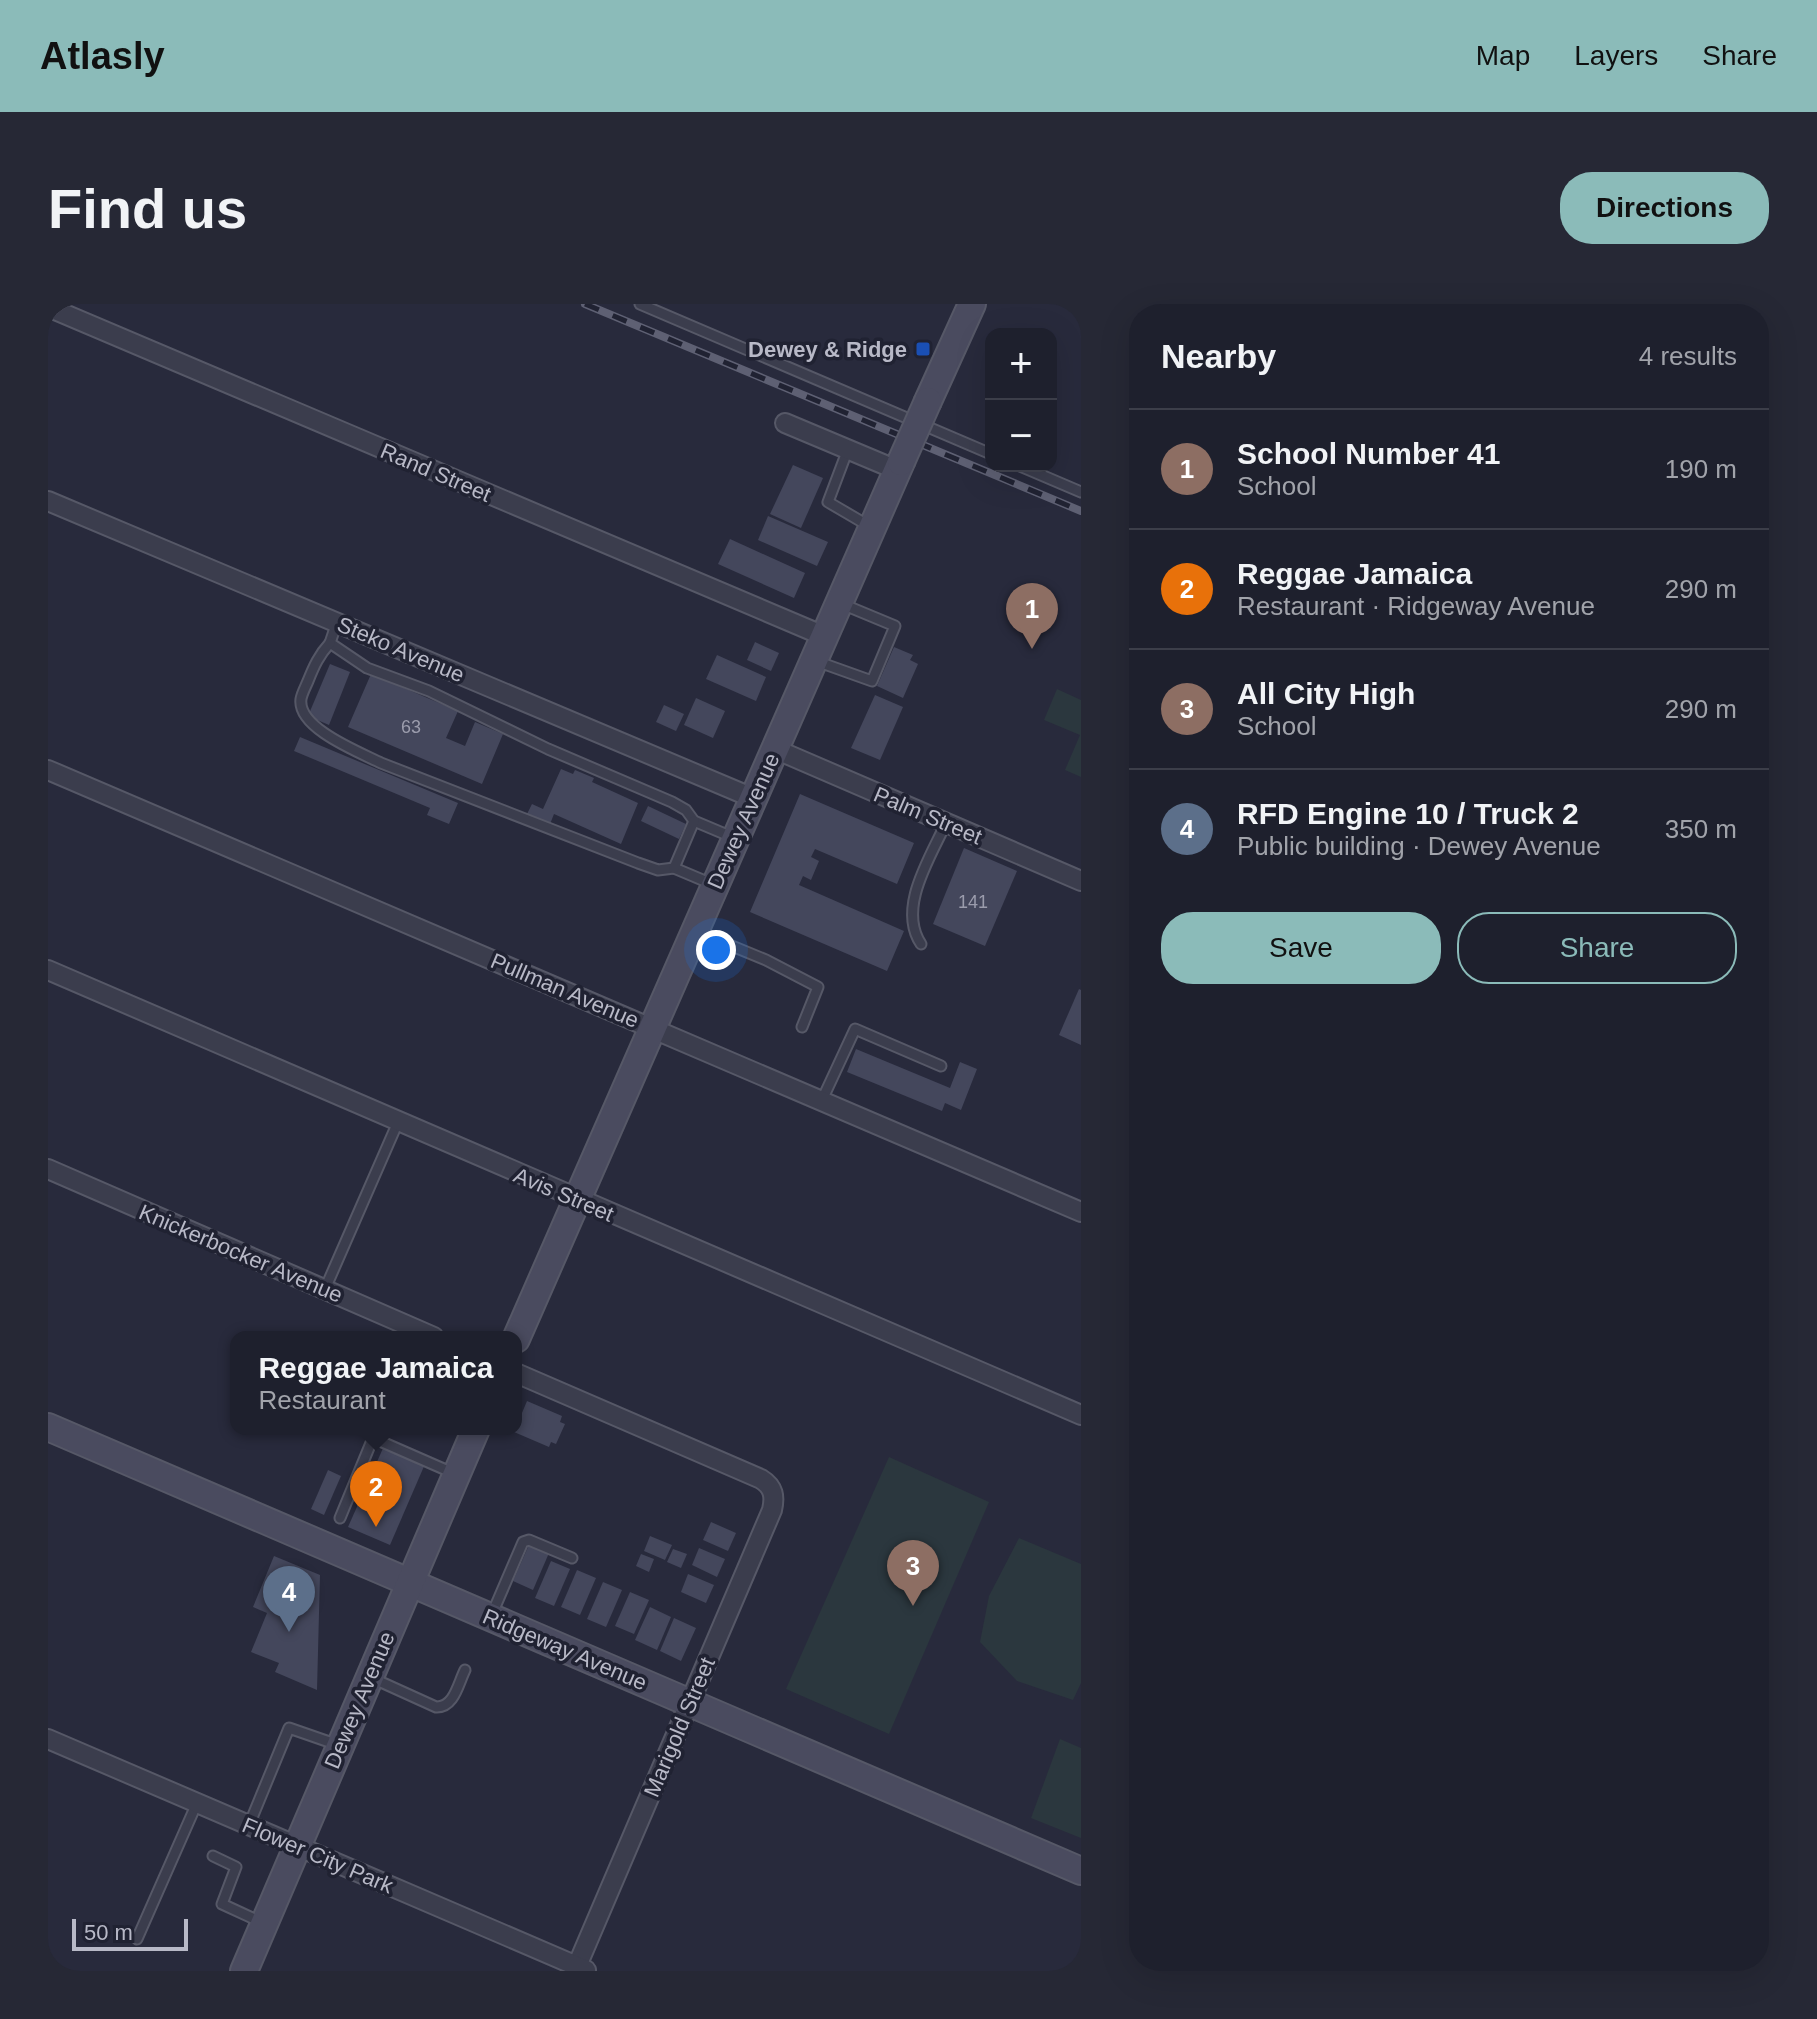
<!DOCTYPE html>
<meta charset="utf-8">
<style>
body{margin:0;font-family:Helvetica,sans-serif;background:#262835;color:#f1f3f6}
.controls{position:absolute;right:24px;top:24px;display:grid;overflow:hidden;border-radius:16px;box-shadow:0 8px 32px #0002}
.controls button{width:72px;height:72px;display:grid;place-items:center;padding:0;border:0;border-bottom:2px solid #3c3e49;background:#1e202d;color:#f1f3f6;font:40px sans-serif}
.scale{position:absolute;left:24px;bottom:20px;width:116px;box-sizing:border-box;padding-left:8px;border:4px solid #b8b9c7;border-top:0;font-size:22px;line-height:28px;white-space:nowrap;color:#b8b9c7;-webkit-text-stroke:6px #202232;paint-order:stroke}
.you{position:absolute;left:668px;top:646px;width:28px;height:28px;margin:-20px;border:6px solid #fff;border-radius:50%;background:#1a73e8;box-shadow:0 0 0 12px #1a73e833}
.badge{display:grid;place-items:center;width:52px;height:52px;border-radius:50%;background:#8bbbb9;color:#fff;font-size:26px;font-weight:700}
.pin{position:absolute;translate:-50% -66px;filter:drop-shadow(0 2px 4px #0008)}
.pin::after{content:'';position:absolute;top:42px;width:28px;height:24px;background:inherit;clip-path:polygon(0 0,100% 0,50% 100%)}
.popup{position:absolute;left:182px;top:1027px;width:292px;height:104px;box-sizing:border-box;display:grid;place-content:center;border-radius:16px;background:#1e202d;filter:drop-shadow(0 2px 6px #0005);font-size:26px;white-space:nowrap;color:#a1a3aa}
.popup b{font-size:30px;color:#f1f3f6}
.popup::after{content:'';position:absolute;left:50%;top:100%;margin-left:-16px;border:16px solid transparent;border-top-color:#1e202d}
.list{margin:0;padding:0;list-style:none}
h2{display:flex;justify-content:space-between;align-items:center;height:104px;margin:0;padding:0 32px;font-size:34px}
h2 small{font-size:26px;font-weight:400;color:#a1a3aa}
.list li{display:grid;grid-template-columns:52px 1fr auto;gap:24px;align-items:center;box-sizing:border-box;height:120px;padding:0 32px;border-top:2px solid #3c3e49}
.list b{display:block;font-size:30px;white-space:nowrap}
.list p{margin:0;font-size:26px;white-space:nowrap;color:#a1a3aa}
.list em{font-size:26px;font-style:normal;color:#a1a3aa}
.actions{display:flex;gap:16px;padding:24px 32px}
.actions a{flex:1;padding:18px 0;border:2px solid #8bbbb9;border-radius:32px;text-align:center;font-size:28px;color:#8bbbb9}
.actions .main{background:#8bbbb9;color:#111}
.map{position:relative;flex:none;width:1033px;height:1667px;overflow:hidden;border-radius:32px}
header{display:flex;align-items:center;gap:48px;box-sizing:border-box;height:112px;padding:0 40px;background:#8bbbb9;color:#111}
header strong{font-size:38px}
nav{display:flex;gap:44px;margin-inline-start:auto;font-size:28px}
.intro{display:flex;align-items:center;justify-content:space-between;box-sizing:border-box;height:192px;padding:0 48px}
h1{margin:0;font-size:56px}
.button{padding:20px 36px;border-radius:32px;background:#8bbbb9;color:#111;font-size:28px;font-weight:700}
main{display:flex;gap:48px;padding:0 48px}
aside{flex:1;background:#1e202d;border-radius:32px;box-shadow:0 8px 32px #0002}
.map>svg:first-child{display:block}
</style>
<header>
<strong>Atlasly</strong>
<nav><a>Map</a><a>Layers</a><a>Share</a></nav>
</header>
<div class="intro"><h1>Find us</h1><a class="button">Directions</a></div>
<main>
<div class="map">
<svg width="1033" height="1667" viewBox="0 0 1033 1667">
<rect width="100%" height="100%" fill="#282a3c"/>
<g fill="#2b373e">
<polygon points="1009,385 1033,396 1033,473 1017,466 1032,431 996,416"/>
<polygon points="841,1153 941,1198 841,1430 738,1385"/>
<polygon points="971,1234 1033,1260 1033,1379 1025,1396 969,1377 932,1338 941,1292"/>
<polygon points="1012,1435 1033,1444 1033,1534 983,1514"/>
</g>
<g fill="#44475c">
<polygon points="745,161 775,174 753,224 722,210"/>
<polygon points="720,212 780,238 769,262 710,236"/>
<polygon points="682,235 757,269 746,294 670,260"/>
<polygon points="707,338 731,349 723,367 699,356"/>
<polygon points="846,343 865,351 862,356 870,360 855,394 829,382"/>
<polygon points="669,351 718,373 708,397 658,375"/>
<polygon points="282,360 302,368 281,421 260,412"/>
<polygon points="323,370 410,407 398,434 417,442 427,418 455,430 434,480 300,423"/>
<polygon points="827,391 855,403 832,456 803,444"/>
<polygon points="648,394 677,407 665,434 636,421"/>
<polygon points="616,401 636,410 628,427 608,418"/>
<polygon points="252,433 410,499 401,520 379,511 382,504 246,447"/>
<polygon points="513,465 525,470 527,466 546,474 544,478 590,499 573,540 506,510 502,520 479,510 484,500 495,505"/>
<polygon points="752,490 866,539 849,580 767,545 763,553 771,557 763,576 755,572 751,581 856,627 839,667 702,608"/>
<polygon points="600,502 638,520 631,535 593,517"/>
<polygon points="916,544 969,567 937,642 885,620"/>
<polygon points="1031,685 1033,686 1033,741 1011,731"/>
<polygon points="808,745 902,784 912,758 929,765 913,806 897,799 894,807 799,768"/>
<polygon points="479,1097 514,1112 512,1118 517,1120 508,1140 503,1138 501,1143 466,1128"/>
<polygon points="336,1142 377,1160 342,1241 300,1223"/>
<polygon points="280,1166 293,1172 276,1211 263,1205"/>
<polygon points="663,1218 688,1229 680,1247 655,1236"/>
<polygon points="602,1232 624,1241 617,1256 596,1247"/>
<polygon points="481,1241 501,1249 485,1286 465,1277"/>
<polygon points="651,1244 677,1255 669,1273 644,1261"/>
<polygon points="625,1245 639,1250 633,1264 619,1258"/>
<polygon points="593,1250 606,1255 601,1268 588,1262"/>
<polygon points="226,1252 272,1271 269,1386 227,1368 231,1359 203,1348 219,1309 205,1303"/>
<polygon points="503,1257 522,1265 506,1302 487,1294"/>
<polygon points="529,1266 548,1274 532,1311 513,1303"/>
<polygon points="640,1270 666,1281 658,1299 633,1288"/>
<polygon points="555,1278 574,1286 558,1323 539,1315"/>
<polygon points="582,1288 601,1296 586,1330 567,1322"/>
<polygon points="602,1303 623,1313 609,1346 587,1336"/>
<polygon points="626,1314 648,1324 633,1357 612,1347"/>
</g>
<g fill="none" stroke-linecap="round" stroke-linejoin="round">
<g stroke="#565867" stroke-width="13">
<g id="lane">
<polyline points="592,0 943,150"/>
<polyline points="800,145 780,198 821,222"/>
<polyline points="972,162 1033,188"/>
<polyline points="289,318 282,339 319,364 381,387 500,445 624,498 638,506 646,517 684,533"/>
<path d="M282,339C271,351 266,362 260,377C258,382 254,389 253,395C249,424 311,448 333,459L590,559L610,566L626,564L664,580"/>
<polyline points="768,357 824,377 847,322 794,300"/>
<polyline points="626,564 646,517"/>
<polyline points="650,628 718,656 770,683 754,723"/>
<path d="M873,640C849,604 882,554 898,519"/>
<polyline points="774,796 807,725 893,762"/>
<polyline points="277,985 350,818"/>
<polyline points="292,1214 325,1134 405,1169"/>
<polyline points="444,1310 475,1238 481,1236 524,1254"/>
<path d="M324,1374L388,1403C406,1404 410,1380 417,1366"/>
<polyline points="201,1521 241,1424 290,1441"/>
<polyline points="165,1552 188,1563 174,1600 213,1618"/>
<polyline points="89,1635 149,1499"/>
</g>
</g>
<g stroke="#565867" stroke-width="22">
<g id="street">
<polyline points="0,3 776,332"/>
<polyline points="737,119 849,166"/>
<polyline points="0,197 705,494"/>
<polyline points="727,445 1033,577"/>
<polyline points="0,466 1033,908"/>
<polyline points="0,666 1033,1111"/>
<polyline points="0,865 386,1033"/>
<path d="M468,1069L713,1175C726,1183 727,1193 724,1206L529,1662"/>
<polyline points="0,1435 538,1666"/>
</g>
</g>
<g stroke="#565867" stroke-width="30">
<g id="secondary">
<polyline points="880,97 924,0"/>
<polyline points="468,1035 853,158"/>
<polyline points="0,1123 1033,1567"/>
<polyline points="196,1667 428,1125"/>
</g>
</g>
<use href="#lane" stroke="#3b3d4d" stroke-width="9"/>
<use href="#street" stroke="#3b3d4d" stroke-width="18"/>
<use href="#secondary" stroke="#4a4b5f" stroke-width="26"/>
<g stroke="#5e6073" stroke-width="8">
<polyline id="rail" points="537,0 1033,207"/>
</g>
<use href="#rail" stroke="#202232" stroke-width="5" stroke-dasharray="15" stroke-linecap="butt"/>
<g stroke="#565867" stroke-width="30" stroke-linecap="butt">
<polyline id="secondary-bridge" points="853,158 880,97"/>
</g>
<use href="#secondary-bridge" stroke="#4a4b5f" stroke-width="26"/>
</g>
<rect fill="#1a4fb4" stroke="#202232" stroke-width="3" x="867" y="37" width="16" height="16" rx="4"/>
<g text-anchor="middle" stroke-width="7" stroke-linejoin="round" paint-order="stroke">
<g font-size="18" fill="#9b9cac">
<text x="363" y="429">63</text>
<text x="925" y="604">141</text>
</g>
<g font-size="22" font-weight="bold" fill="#b8b9c7" stroke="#202232" text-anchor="end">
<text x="859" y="53">Dewey &amp; Ridge</text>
</g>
<g font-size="22" fill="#b8b9c7" stroke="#202232">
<text transform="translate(388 168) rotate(23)" y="8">Rand Street</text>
<text transform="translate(353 345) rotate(23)" y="8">Steko Avenue</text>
<text transform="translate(880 511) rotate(23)" y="8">Palm Street</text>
<text transform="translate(695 517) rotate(-66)" y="8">Dewey Avenue</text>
<text transform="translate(517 686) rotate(23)" y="8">Pullman Avenue</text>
<text transform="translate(516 890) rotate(23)" y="8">Avis Street</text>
<text transform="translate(193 949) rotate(23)" y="8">Knickerbocker Avenue</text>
<text transform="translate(517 1345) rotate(23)" y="8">Ridgeway Avenue</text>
<text transform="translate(311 1396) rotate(-67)" y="8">Dewey Avenue</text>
<text transform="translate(631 1423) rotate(-67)" y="8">Marigold Street</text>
<text transform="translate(270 1551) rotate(23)" y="8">Flower City Park</text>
</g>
</g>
</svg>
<div class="controls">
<button>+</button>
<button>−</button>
</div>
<div class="scale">50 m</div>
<div class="you"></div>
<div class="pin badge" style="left:984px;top:345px;background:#8d6e63">1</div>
<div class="pin badge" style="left:328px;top:1223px;background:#e8710a">2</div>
<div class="popup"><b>Reggae Jamaica</b>Restaurant</div>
<div class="pin badge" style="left:865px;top:1302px;background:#8d6e63">3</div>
<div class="pin badge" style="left:241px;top:1328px;background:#5c6f8a">4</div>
</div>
<aside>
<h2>Nearby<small>4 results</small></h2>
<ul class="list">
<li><span class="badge" style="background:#8d6e63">1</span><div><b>School Number 41</b><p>School</p></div><em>190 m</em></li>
<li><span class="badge" style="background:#e8710a">2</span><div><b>Reggae Jamaica</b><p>Restaurant · Ridgeway Avenue</p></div><em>290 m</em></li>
<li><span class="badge" style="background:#8d6e63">3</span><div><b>All City High</b><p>School</p></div><em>290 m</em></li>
<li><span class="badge" style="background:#5c6f8a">4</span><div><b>RFD Engine 10 / Truck 2</b><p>Public building · Dewey Avenue</p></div><em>350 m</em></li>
</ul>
<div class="actions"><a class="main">Save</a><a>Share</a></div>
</aside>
</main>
